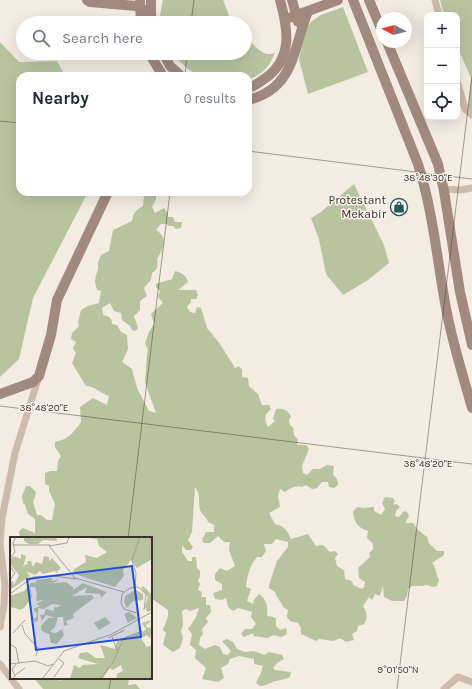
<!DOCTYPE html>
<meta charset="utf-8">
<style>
body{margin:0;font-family:Karla,sans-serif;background:#f6f6f7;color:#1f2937}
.controls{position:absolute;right:12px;top:12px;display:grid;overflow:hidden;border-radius:8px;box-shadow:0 4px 16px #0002}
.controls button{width:36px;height:36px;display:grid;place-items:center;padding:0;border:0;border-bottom:1px solid #e0e1e3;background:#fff;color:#1f2937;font:20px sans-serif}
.compass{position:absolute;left:376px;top:12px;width:36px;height:36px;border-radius:50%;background:#fff;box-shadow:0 4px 16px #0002;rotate:277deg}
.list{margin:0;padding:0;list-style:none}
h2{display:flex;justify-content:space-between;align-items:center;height:52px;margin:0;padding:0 16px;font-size:17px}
h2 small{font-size:13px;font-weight:400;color:#747a83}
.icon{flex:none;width:22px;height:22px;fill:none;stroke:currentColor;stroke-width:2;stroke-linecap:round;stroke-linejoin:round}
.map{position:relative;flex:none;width:472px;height:689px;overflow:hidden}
.search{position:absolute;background:#fff;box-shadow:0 4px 16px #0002;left:16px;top:16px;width:236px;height:44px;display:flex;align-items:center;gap:10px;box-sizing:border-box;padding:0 14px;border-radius:22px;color:#747a83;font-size:15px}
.panel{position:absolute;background:#fff;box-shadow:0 4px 16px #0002;left:16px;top:72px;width:236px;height:124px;border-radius:12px}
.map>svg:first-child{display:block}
</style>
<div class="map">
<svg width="472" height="689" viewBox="0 0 472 689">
<rect width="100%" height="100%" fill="#f4ebe1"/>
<g fill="#b8c4a0">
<polygon points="163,0 223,0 232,23 162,23 160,15"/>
<polygon points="440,0 472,0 472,111 468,107 471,78 457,46 457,15 444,15"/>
<polygon points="343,7 368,72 308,94 299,59 307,27 312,21 321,15"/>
<path d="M245,36C253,44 263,58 275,53C268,69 263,73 248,80V76H200L188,69L177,59L173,53H245Z"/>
<polygon points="0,42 19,62 57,61 65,76 20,76 20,192 88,192 33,298 19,359 0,377"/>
<polygon points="354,184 384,245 389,263 368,280 343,295 326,274 319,239 311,218 321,212"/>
<path d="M142,192H156V199L152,207L155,213L164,208L168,213V217H173L175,222H182L181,228L176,229L173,226H169L166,224H161L156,230C169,238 163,249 157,259C158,266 158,269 152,273L151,280L144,288L147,296L140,301V310L134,316L138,328L135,331L132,330L130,326L122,320L121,313L114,311L110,303L102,308L103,315C109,316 112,318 112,324L117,325L121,332L127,335L128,349L122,362L132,369L137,388L149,411L156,413L145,382L147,355L148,350L145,343L149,332L154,324L151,314L163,303L158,297L160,291L156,287V284L172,279L175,271C182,273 186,275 188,282L178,290H196L198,295L196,299H191V302L187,307L190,312L195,313L197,307L201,308L207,328L220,344L235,368L239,366L242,370V377L248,378L249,386L258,394L262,405H269L271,409C264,415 264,419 268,427L275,421L273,419L276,409C284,408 287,410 291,416L289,420L290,425L293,428L294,435L298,440L297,445H306L309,449L302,466L303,473L307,475L313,469H320L327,465L334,466L333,475C337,478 338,480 338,485L334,488L329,487L328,482H322L317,488L312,489L306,485L302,487C296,485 290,488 285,492L280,489L278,496L280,507L269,513L275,524C285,526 287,531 291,539L308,534L316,546L323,545L330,552L335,551L338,554L335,558L337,566L344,570L345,579L352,581L353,585L362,589L364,587L365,582L359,578L358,568L370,557L369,553L373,549V544L367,538L368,531C358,528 354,522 353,512L357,507L364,508L374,507V511L381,515L385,509L382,503L385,497L393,498L395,501L393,505L396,504L400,507L396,511L395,516L399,517L404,511L407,512L409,516L405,523H413L418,530L427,537L429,543L437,551H444V555L432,563C436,567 436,574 439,580L437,586L433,587L427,585L423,586H412L408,589L407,596L404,601H392L384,597L383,586L380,596L375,594L372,600L369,597L363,606C367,613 368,617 364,624L358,626L357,631L352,634L354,640L346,642L340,638L333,641L319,639L316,641L301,634V628L298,623L290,621L287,617L288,610L283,607C281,601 277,599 275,592L269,588V585L277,561L288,547V542L276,539L272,544H264L266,551L262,557H257C250,565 247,576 246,587L251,589L247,601L253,604L254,600L259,594C267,599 268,608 267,616L274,617L276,619V626L280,630L286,628L287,632L286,635L281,637L274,635L267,638L254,636L253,633L244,637L241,634L245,629H252L256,624L251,617L252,612L238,608L233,611L228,607L226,598L222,600L215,599L213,593L222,590V584L215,580V574L220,568L227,571L235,566L229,550L230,542H224L218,536L210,543H204L202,540L206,532H214V525L208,522C207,517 202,515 200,510C198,502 201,494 195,487L192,532L188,540L193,547L191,550H186L182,545V552L188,561H192V557H196L197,568L200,571V576L198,581L200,584L198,590L202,592L201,597H206V605H210L211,612L206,618L208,622L202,629L203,634L200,638L199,645L205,649L215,645L220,647L223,654L228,655L231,651L222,641L227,639L233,642L237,649L245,652L254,651L264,655L269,652L282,655L284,659L277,663L273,668L275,670L291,672L290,677C284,680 279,680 273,682C268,684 265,686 260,686L256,683L261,673L263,666L254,664V659L239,656L230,659L228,664L221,668L224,678L218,682L202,679L206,668L195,658L196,650L190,645L192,634L188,629L196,617L199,608L190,611L186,609L182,611L183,625L181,631L183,638L180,648L173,652L163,645L166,633L163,630L168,616V610L151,598V538H20L19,531L23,528L35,533V519L28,514L25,505L23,503L22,496L26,486H30L36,492L35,497L33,502L37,515H41L47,520H52L55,504L49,491V486L45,484V473L50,471H57L58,461L61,456L55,447V442C69,439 73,433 81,422L80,407L93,398L107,405L109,396C100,393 96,387 86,386L72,363L76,353L73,348L76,342L71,339L72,333L79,326L78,322L81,310L88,306L99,303L101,291L97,290L95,282L96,275L98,269V263L101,255L109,251L113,230L132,221C133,213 136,210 143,206L144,196Z"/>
<polygon points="34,678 53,678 61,681 62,678 129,678 128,685 136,684 140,689 43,689"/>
</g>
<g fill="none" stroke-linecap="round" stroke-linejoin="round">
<g stroke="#cdbbac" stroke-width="7">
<polyline points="435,0 439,15"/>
<polyline points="457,81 465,109 472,115"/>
<polyline points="443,189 460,190 472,188"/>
<polyline points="0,627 4,605 5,585 0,544 2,518 15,453 39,376"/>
<polyline points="0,664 19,689"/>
<polyline points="444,689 458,677 472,682"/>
</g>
<g stroke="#a18a7d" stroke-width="10">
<polyline points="87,0 90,2 136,6 151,13"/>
<polyline points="151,0 151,13 152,23"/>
<polyline points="292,0 298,22"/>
<path d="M353,0L418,164C433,211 437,260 446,308C452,342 463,375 472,408"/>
<polyline points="369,0 382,31"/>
<polyline points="140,2 141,23"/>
<polyline points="286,19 338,0"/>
<polyline points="387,42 438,164 444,191 460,292 472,345"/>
<polyline points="149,53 163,76"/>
<polyline points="163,53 170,66 181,76"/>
<path d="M248,88C256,86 260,82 267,77C293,57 288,29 280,0"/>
<path d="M248,100C295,89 293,48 308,11"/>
<polyline points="0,394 33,382 39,376 51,335 57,300 108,192"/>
</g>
</g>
<path fill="none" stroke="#3b302b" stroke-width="1" stroke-opacity="0.45" d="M191,23L194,0M185,76L187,53M0,121L20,123M248,151L472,179M0,406L472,464M128,538L170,192M109,689L111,678M397,689L472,76"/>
<defs>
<g id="shop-ring" transform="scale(0.9)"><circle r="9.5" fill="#fbf5ee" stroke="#1f5a5e" stroke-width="1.5"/><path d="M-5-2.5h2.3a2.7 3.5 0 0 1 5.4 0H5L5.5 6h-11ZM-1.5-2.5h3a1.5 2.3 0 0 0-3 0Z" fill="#1f5a5e"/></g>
</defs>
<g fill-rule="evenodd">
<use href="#shop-ring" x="399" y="207"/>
</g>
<g text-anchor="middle" stroke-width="3" stroke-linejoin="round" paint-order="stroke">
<g font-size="12" fill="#3b302b" stroke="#fbf5ee" text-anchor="end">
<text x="386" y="204">Protestant<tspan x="386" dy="14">Mekabir</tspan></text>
</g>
</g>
<g transform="translate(10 537)">
<rect width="142" height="142" fill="#f4ebe1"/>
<path d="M14,0H46L47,4L33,3L28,7H19L14,4ZM72,0H142V22L127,31L121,23L113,33L114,39L105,50L68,38L63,35L64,32L76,25L75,18L87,21L97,15L89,9L87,2ZM11,17L16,19L13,30L16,27L18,28L17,24H21L23,30L26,25L32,27L34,19L39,20V24L42,21L51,31L46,36L45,34L33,37L30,34L25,38L16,34L20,39L0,53V45L3,44L4,48L9,38L0,27V22L4,19L11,22ZM42,41V44L49,42L44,46L56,45L63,50V53L73,46L97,55L91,61L90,57L75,56L77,50L62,59L82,58L84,61L63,77L64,81L56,84L58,88L54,89L53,80H48L45,90L40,95L46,96L52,92L54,98L47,107L41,106L39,97L32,94L31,89L38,81H45L36,78L32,84L30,78H34L36,72L44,74V69L46,71L51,68L42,67L34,72L28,71V84L25,85L23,81H26L27,77L23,72L30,69L33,70L26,67L34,63L26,64L27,56L25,50H20L22,60L14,71L10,73L2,70L0,72V59L14,54L21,46L25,45L26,47V43ZM133,49L142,58V73L137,75L135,69L138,60L131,51ZM126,53L133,57V63L123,64L117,71L114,65L115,59ZM119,75L127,81L118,86L114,77ZM95,80L101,86L89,93L84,86ZM142,83L136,88V90L142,91L140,102L137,98L131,101L137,110L142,108V142H106L107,137L113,134L111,128L103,133L100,131L92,142H60L64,128L70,131L73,128L88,127L68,121L70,116L77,115L86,121H95L90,108L105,112L107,104L134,94L136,92L132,86Z" fill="#b8c4a0"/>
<path fill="none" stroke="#aaa098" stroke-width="1" d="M59,0L57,6L39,9L65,41L114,55M3,8H40M0,21L5,15L3,6L6,0M0,29L5,36L0,43M125,52L126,36L122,23L130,0M0,57L23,40L44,39L66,42M126,76L114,72L111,66L112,57L120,51L128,50L136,57L134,73M12,88L15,97L28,111L26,119M3,96L15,83M102,100L108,116M98,101L115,93M0,107L6,111L9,127M0,127L25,124L38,129L43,127M5,138L15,131M44,140L54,126L49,122M3,142L5,138L2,133L6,127M32,142L54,114L102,97L142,75M90,142L102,127L114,101L132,94"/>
<path fill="#1d4ed8" fill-opacity="0.15" stroke="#1d4ed8" stroke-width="2" d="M122,29L131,100L26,113L17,42Z"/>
<rect width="142" height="142" fill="none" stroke="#3b302b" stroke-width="2"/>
</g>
<g font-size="10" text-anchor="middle" fill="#3b302b" stroke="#fbf5ee" stroke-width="3" stroke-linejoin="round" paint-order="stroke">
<text x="428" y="181">38°48'30"E</text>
<text x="44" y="411">38°48'20"E</text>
<text x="428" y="467">38°48'20"E</text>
<text x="398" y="673">9°01'50"N</text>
</g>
</svg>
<div class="controls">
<button>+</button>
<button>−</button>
<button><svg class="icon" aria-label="locate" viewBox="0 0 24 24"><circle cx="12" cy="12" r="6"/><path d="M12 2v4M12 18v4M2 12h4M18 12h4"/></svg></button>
</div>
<svg class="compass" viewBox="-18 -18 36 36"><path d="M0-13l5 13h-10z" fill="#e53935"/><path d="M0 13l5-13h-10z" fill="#747a83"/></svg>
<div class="search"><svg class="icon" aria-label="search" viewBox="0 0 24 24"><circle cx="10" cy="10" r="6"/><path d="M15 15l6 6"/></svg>Search here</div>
<section class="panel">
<h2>Nearby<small>0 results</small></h2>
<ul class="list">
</ul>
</section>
</div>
